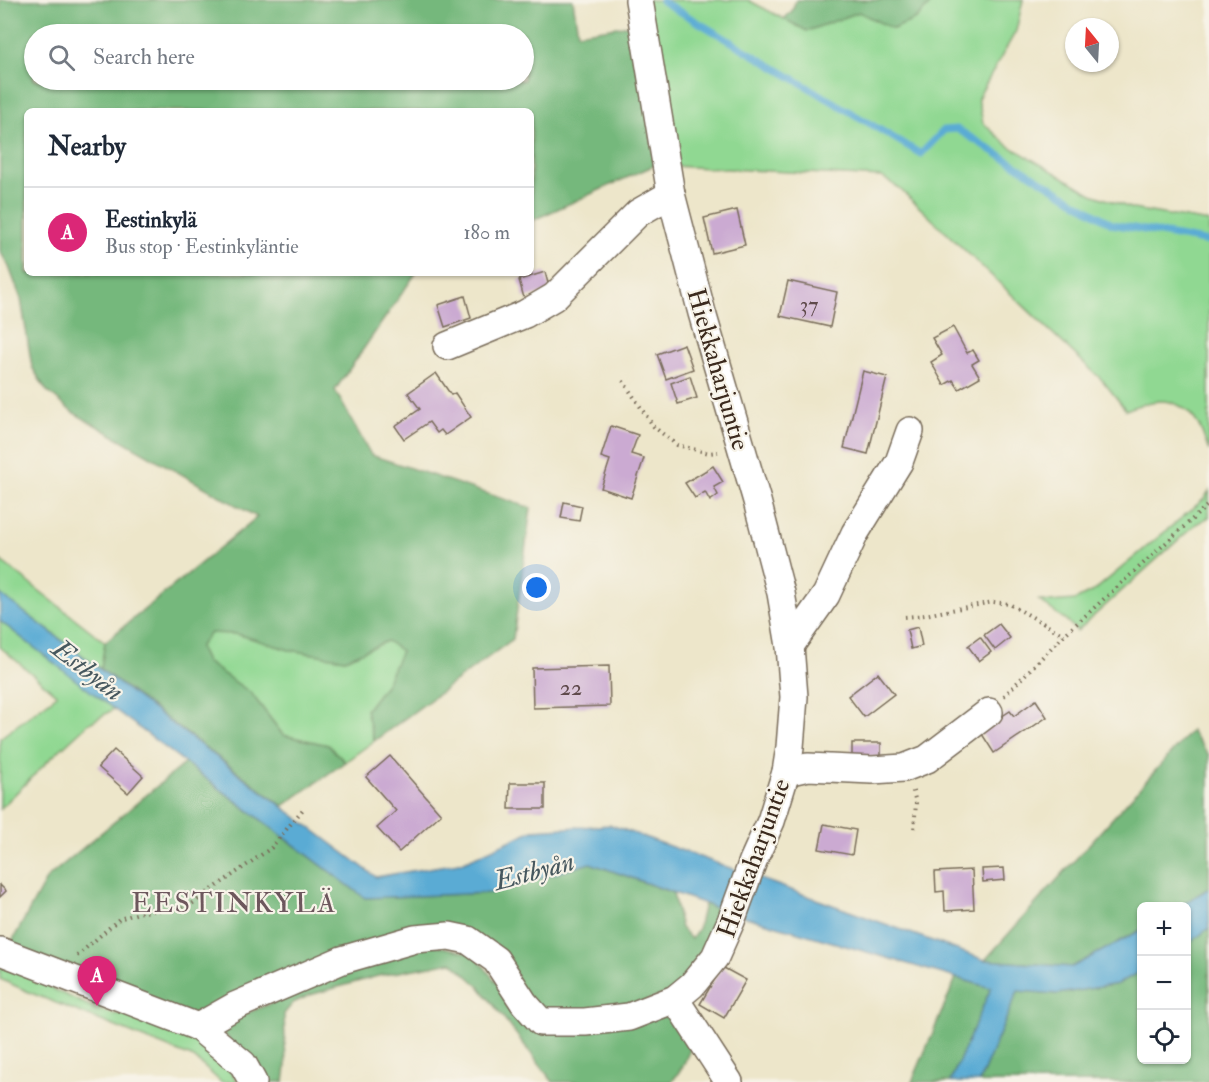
<!DOCTYPE html>
<meta charset="utf-8">
<style>
body{margin:0;font-family:"IM FELL Double Pica",serif;background:#f6f6f7;color:#1f2937}
.controls{position:absolute;right:18px;bottom:18px;display:grid;overflow:hidden;border-radius:9px;box-shadow:0 2px 4px #0004}
.controls button{width:54px;height:54px;display:grid;place-items:center;padding:0;border:0;border-bottom:2px solid #e0e1e3;background:#fff;color:#1f2937;font:30px sans-serif}
.compass{position:absolute;left:1065px;top:18px;width:54px;height:54px;border-radius:50%;background:#fff;box-shadow:0 2px 4px #0004;rotate:342deg}
.you{position:absolute;left:537px;top:588px;width:21px;height:21px;margin:-15px;border:4px solid #fff;border-radius:50%;background:#1a73e8;box-shadow:0 0 0 9px #1a73e833}
.badge{display:grid;place-items:center;width:39px;height:39px;border-radius:50%;background:#db2777;color:#fff;font-size:20px;font-weight:700}
.pin{position:absolute;translate:-50% -50px;filter:drop-shadow(0 2px 3px #0008)}
.pin::after{content:'';position:absolute;top:32px;width:21px;height:18px;background:inherit;clip-path:polygon(0 0,100% 0,50% 100%)}
.list{margin:0;padding:0;list-style:none}
h2{display:flex;justify-content:space-between;align-items:center;height:78px;margin:0;padding:0 24px;font-size:26px}
h2 small{font-size:20px;font-weight:400;color:#747a83}
.list li{display:grid;grid-template-columns:39px 1fr auto;gap:18px;align-items:center;box-sizing:border-box;height:90px;padding:0 24px;border-top:2px solid #e0e1e3}
.list b{display:block;font-size:22px;white-space:nowrap}
.list p{margin:0;font-size:20px;white-space:nowrap;color:#747a83}
.list em{font-size:20px;font-style:normal;color:#747a83}
.icon{flex:none;width:33px;height:33px;fill:none;stroke:currentColor;stroke-width:2;stroke-linecap:round;stroke-linejoin:round}
.map{position:relative;flex:none;width:1209px;height:1082px;overflow:hidden}
.search{position:absolute;background:#fff;box-shadow:0 2px 4px #0004;left:24px;top:24px;width:510px;height:66px;display:flex;align-items:center;gap:15px;box-sizing:border-box;padding:0 21px;border-radius:33px;color:#747a83;font-size:22px}
.panel{position:absolute;background:#fff;box-shadow:0 2px 4px #0004;left:24px;top:108px;width:510px;height:168px;border-radius:9px}
.map>svg:first-child{display:block}
</style>
<div class="map">
<svg width="1209" height="1082" viewBox="0 0 1209 1082">
<rect width="100%" height="100%" fill="#f7f3e8"/>
<filter id="ink" filterUnits="userSpaceOnUse"><feTurbulence type="fractalNoise" baseFrequency=".0167" numOctaves="2"/><feDisplacementMap in="SourceGraphic" scale="12" xChannelSelector="R" yChannelSelector="G"/><feConvolveMatrix kernelMatrix="1 2 1 2 8 2 1 2 1" color-interpolation-filters="sRGB"/></filter>
<filter id="wash" filterUnits="userSpaceOnUse"><feTurbulence type="fractalNoise" baseFrequency=".008" numOctaves="4" result="noise"/><feDisplacementMap in="SourceGraphic" scale="24" xChannelSelector="R" yChannelSelector="G"/><feGaussianBlur stdDeviation="1.35" result="paint"/><feColorMatrix in="noise" values="0 0 0 0 0 0 0 0 0 0 0 0 0 0 0 0 0 1.4 0 .05"/><feComposite in="paint" operator="in"/></filter>
<g filter="url(#wash)">
<rect width="100%" height="100%" fill="#ede6ca"/>
<g fill="#90d892" stroke="#668158" stroke-width="1.5">
<path d="M645,0H748L807,31L859,12L893,29L916,19L934,0H1023L1016,31L978,98L983,123L1009,146L1092,194L1133,209L1209,222V451C1205,442 1203,432 1198,424C1178,394 1155,398 1126,410L1103,381L900,189L882,177L672,166Z"/>
<polygon points="1209,491 1209,517 1196,524 1077,631 1067,621 1038,600 1050,602 1075,600 1095,590 1204,499"/>
<polygon points="0,560 105,642 101,669 0,594"/>
<polygon points="0,621 114,709 88,724 49,760 0,809 0,738 57,695 0,647"/>
<polygon points="210,633 237,634 290,650 345,659 387,641 402,651 386,684 367,710 374,741 345,762 328,745 283,735 251,693 206,662 199,647"/>
<polygon points="0,961 21,969 55,990 94,1008 113,1014 137,1014 196,1041 227,1066 238,1082 221,1082 194,1058 31,993 0,979"/>
</g>
<g fill="#74b87c" stroke="#58714d" stroke-width="1.5" fill-rule="evenodd">
<path d="M0,0H573L578,33L636,24L655,165L531,221V111H27V273H416L335,390L371,455L531,508L513,639L374,741L366,710L386,684L401,651L387,641L345,659L289,650L237,634L210,633L199,647L206,662L251,693L283,735L328,745L345,762L283,806L101,669L105,642L257,517L72,412L46,390L32,367L21,299L9,267L0,251ZM34,34H524V80H34Z"/>
<polygon points="796,0 934,0 916,19 893,29 859,12 807,31 784,19 792,11"/>
<polygon points="1191,731 1209,755 1209,888 1180,906 1142,906 1141,930 1072,967 985,960"/>
<polygon points="185,763 365,898 491,893 590,863 673,893 681,928 691,939 698,929 704,904 725,911 684,988 611,1013 537,1012 462,928 198,1021 10,945 47,878"/>
<polygon points="1209,928 1209,1082 979,1082 1018,991 1058,994 1118,984 1141,971 1142,1060 1186,1060 1187,945"/>
<polygon points="421,942 474,954 519,1011 664,1015 680,1020 691,1047 683,1066 672,1082 553,1082 479,986 452,962 378,976 310,995 293,1003 284,1014 286,1067 284,1082 265,1082 224,1034 225,1022"/>
<polygon points="956,978 991,988 950,1082 912,1082"/>
</g>
<g fill="#5aabd4" stroke="#4a6a79" stroke-width="1.5">
<polygon points="0,594 376,877 464,862 533,830 611,825 985,960 1072,967 1141,930 1141,971 1118,984 1058,994 1018,991 979,1082 950,1082 991,988 725,911 590,863 491,893 365,898 82,685 0,621"/>
<polygon points="1209,888 1209,928 1187,945 1186,906 1180,906"/>
</g>
<g fill="none" stroke-linecap="round" stroke-linejoin="round">
<polyline stroke="#5aabd4" stroke-width="7" points="662,1 921,154 944,130 957,129 1112,224 1209,242"/>
</g>
<g id="blocks">
<g fill="#cbaad2">
<polygon points="737,210 745,245 712,253 704,218"/>
<polygon points="545,272 550,291 524,298 519,280"/>
<polygon points="788,281 837,292 830,327 780,316"/>
<polygon points="465,296 471,318 445,327 438,305"/>
<polygon points="953,327 967,353 973,350 979,360 972,364 980,377 959,389 953,380 944,385 931,362 942,355 932,338"/>
<polygon points="684,344 693,369 666,379 657,354"/>
<polygon points="863,371 887,377 868,454 844,448"/>
<polygon points="436,373 451,395 455,393 471,417 445,435 441,430 437,433 429,422 404,439 395,426 420,409 408,393"/>
<polygon points="690,376 697,398 678,404 671,383"/>
<polygon points="611,426 638,435 631,454 644,458 631,498 601,488 610,460 601,457"/>
<polygon points="713,466 723,482 714,487 718,495 710,501 705,492 695,498 685,483"/>
<polygon points="564,502 582,506 579,521 561,518"/>
<polygon points="999,624 1010,638 995,650 984,635"/>
<polygon points="918,627 922,646 911,649 907,630"/>
<polygon points="980,637 991,652 979,661 968,646"/>
<polygon points="609,666 610,706 533,708 532,668"/>
<polygon points="878,673 894,694 864,717 848,696"/>
<polygon points="1036,700 1047,717 994,753 980,731 1010,711 1014,716"/>
<rect x="852" y="743" width="29" height="14"/>
<polygon points="114,750 143,776 128,793 98,767"/>
<polygon points="390,756 441,814 399,852 377,828 396,811 366,777"/>
<polygon points="510,783 545,783 545,809 509,809"/>
<polygon points="824,824 856,830 852,855 819,849"/>
<polygon points="1004,868 1005,880 983,882 982,869"/>
<polygon points="972,870 974,909 945,911 944,891 936,892 935,872"/>
<polygon points="0,885 6,891 0,897"/>
<polygon points="722,967 746,980 724,1018 700,1004"/>
</g>
</g>
</g>
<g filter="url(#ink)">
<use href="#blocks" fill-opacity="0" stroke="#796c5a" stroke-width="1.5"/>
<g fill="none" stroke-linecap="round" stroke-linejoin="round">
<g stroke="#796c5a" stroke-width="30">
<g id="minor">
<polyline points="447,346 525,314 554,297 638,213 671,194"/>
<polyline points="790,646 826,595 855,533 899,462 910,431"/>
<polyline points="786,772 808,767 872,770 904,768 927,759 989,712"/>
<polyline points="0,951 198,1027 243,1064 253,1082"/>
<polyline points="675,999 729,1082"/>
<polyline points="198,1027 235,1006 342,960 415,939 449,936 468,940 496,960 524,1003 541,1022 585,1022 629,1017 675,999 692,985 715,957 731,921 753,861 771,821 786,772 790,747 794,697 790,646 781,593 757,501 702,313 671,194 639,0"/>
</g>
</g>
<g stroke="#796c5a" stroke-width="4" stroke-dasharray="1.5 4.5" stroke-linecap="butt">
<polyline points="623,381 654,427 677,445 709,453 718,452"/>
<polyline points="905,617 925,615 993,602 1009,604 1064,635"/>
<polyline points="1004,696 1064,635 1209,504"/>
<polyline points="913,791 916,803 914,830"/>
<polyline points="77,956 119,919 142,912 186,908 271,848 304,808"/>
</g>
<use href="#minor" stroke="#fff" stroke-width="27"/>
</g>
</g>
<g text-anchor="middle" stroke-width="4.5" stroke-linejoin="round" paint-order="stroke">
<g font-size="22" fill="#5f4a4b">
<text x="809" y="312">37</text>
<text x="571" y="695">22</text>
</g>
<g font-size="26" fill="#3b2a1e" stroke="#f7f3e8">
<text transform="translate(719 369) rotate(74)" y="9">Hiekkaharjuntie</text>
<text transform="translate(753 858) rotate(-70)" y="9">Hiekkaharjuntie</text>
</g>
<g font-size="27" font-style="italic" fill="#46575e" stroke="#f7f3e8">
<text transform="translate(88 670) rotate(38)" y="9">Estbyån</text>
<text transform="translate(534 871) rotate(-15)" y="9">Estbyån</text>
</g>
<g font-size="28" letter-spacing="1.5" fill="#6d575d" stroke="#f7f3e8">
<text x="234" y="912">EESTINKYLÄ</text>
</g>
</g>
</svg>
<div class="controls">
<button>+</button>
<button>−</button>
<button><svg class="icon" aria-label="locate" viewBox="0 0 24 24"><circle cx="12" cy="12" r="6"/><path d="M12 2v4M12 18v4M2 12h4M18 12h4"/></svg></button>
</div>
<svg class="compass" viewBox="-18 -18 36 36"><path d="M0-13l5 13h-10z" fill="#e53935"/><path d="M0 13l5-13h-10z" fill="#747a83"/></svg>
<div class="you"></div>
<div class="pin badge" style="left:97px;top:1006px">A</div>
<div class="search"><svg class="icon" aria-label="search" viewBox="0 0 24 24"><circle cx="10" cy="10" r="6"/><path d="M15 15l6 6"/></svg>Search here</div>
<section class="panel">
<h2>Nearby<small></small></h2>
<ul class="list">
<li><span class="badge">A</span><div><b>Eestinkylä</b><p>Bus stop · Eestinkyläntie</p></div><em>180 m</em></li>
</ul>
</section>
</div>
